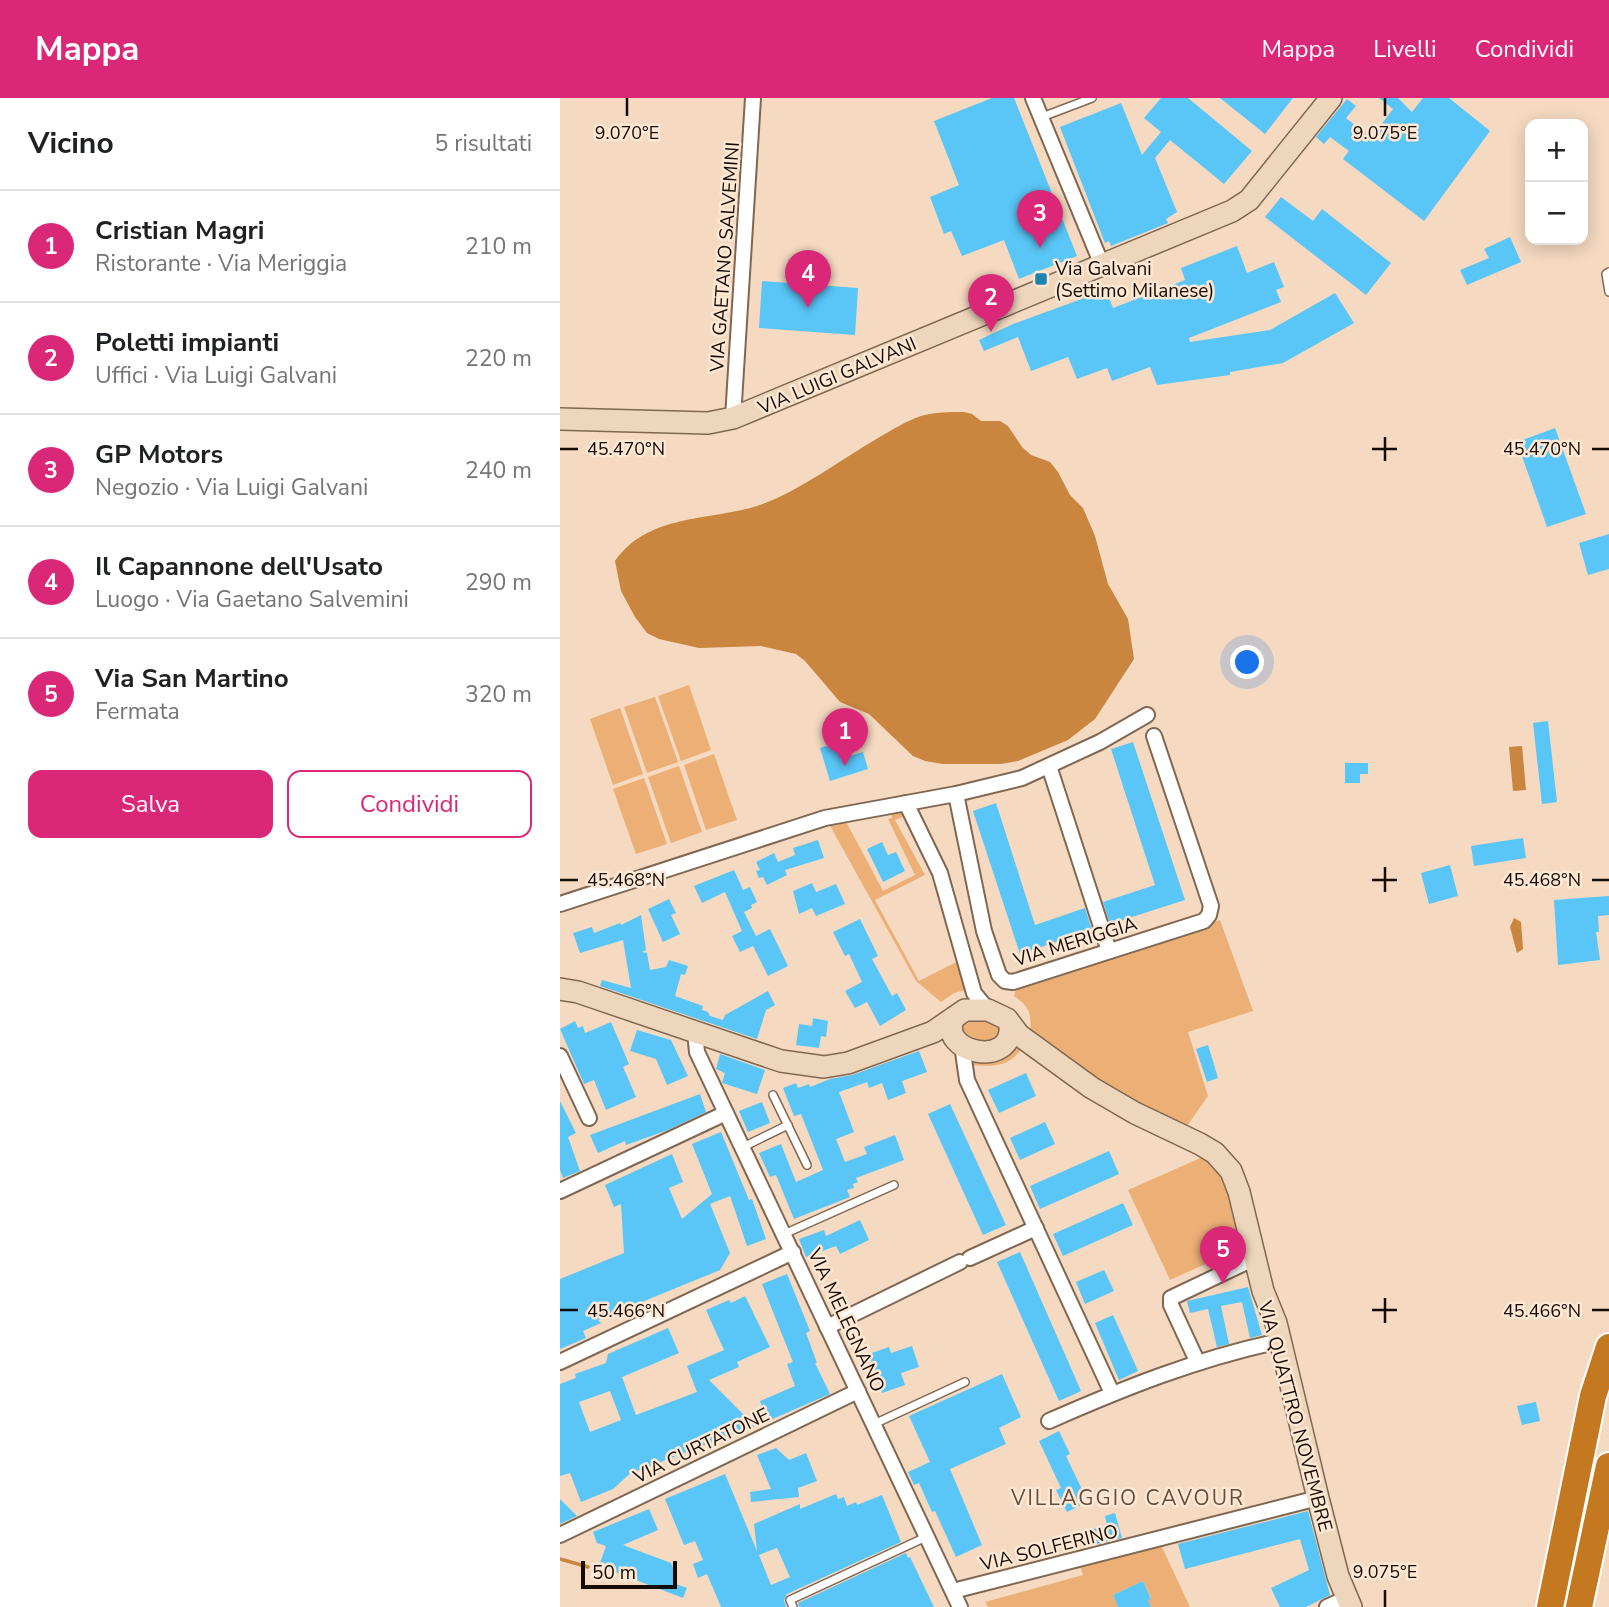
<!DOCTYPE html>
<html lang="it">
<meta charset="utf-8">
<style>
body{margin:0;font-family:"Nunito Sans",sans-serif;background:#f2f2f2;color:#202124}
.controls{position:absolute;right:21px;top:21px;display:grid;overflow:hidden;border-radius:14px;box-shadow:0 4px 18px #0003}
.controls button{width:63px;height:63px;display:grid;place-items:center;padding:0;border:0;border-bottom:2px solid #e0e0e0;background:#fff;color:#202124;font:35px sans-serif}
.scale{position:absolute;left:21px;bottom:18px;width:96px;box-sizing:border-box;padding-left:7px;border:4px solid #140b04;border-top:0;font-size:19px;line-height:24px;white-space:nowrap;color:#140b04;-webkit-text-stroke:5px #fee8d4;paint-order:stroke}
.you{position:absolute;left:688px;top:565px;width:24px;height:24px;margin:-18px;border:5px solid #fff;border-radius:50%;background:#1a73e8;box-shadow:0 0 0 10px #1a73e833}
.badge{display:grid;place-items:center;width:46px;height:46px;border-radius:50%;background:#db2777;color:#fff;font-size:23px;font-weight:700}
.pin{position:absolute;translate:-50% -58px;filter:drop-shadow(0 2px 4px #0008)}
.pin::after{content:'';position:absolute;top:37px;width:24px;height:21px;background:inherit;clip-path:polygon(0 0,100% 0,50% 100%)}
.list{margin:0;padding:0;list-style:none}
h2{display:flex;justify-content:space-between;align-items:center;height:91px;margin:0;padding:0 28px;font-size:30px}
h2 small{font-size:23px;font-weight:400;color:#757577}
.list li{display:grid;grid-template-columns:46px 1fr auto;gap:21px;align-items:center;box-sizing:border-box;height:112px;padding:0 28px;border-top:2px solid #e0e0e0}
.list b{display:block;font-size:26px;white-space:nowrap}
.list p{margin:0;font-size:23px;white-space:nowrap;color:#757577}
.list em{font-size:23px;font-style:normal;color:#757577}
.actions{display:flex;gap:14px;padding:21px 28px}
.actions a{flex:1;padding:16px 0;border:2px solid #db2777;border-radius:14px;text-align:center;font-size:24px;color:#db2777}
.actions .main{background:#db2777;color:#fff}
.map{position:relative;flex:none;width:1049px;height:1509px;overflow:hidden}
header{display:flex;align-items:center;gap:42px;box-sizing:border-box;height:98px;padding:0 35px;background:#db2777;color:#fff}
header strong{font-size:33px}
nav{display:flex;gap:38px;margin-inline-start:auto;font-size:24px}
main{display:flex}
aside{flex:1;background:#fff}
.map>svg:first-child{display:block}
</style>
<header>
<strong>Mappa</strong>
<nav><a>Mappa</a><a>Livelli</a><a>Condividi</a></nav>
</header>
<main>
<aside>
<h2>Vicino<small>5 risultati</small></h2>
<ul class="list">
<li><span class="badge">1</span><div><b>Cristian Magri</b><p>Ristorante · Via Meriggia</p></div><em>210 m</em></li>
<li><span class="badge">2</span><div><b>Poletti impianti</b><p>Uffici · Via Luigi Galvani</p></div><em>220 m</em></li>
<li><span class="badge">3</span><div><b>GP Motors</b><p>Negozio · Via Luigi Galvani</p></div><em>240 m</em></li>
<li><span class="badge">4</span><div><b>Il Capannone dell'Usato</b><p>Luogo · Via Gaetano Salvemini</p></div><em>290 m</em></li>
<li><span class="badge">5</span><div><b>Via San Martino</b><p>Fermata</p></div><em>320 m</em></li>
</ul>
<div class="actions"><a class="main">Salva</a><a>Condividi</a></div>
</aside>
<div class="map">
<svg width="1049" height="1509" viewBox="0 0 1049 1509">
<rect width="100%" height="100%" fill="#f5d9c1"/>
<g fill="#ecb077">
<polygon points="129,587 151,652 121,663 98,598"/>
<polygon points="95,599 118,664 87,675 64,609"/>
<polygon points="60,610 83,676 53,687 30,621"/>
<polygon points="154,656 177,722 146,732 124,667"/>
<polygon points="119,668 142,734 111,745 88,679"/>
<polygon points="84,680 107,746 76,756 53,691"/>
<polygon points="331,710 342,713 345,718 335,722 365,777 315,802 359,883 398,863 409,891 394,895 381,904 356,883 268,724 284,720 323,793 355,777 328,721 332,720"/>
<path d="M660,822L693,913L628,934L648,998L627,1028C571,1003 522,972 471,937C470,917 473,911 454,898L457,887Z"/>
<path d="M414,922L430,924L439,931L438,938C427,947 412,942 402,933V928Z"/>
<path d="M462,949C451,969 432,969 412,967L417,962Z"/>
<polygon points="645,1058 662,1073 685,1148 610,1182 568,1092"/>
<polygon points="601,1447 630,1509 591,1509 588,1502 591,1500 583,1483 553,1497 558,1509 428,1509 425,1504 523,1477 520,1468"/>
</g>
<g fill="#ca853e">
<path d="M404,314L412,316L421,323H440L448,328L462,349L471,357L490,364L498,374L510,397L523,410L535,438L548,486L568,521L574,561L535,621L508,642L458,663L441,666H383L365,663L353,658L309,616L280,604L245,563L236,556L201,548L139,550L99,541L87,535L75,519L61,493L55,463C88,416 148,423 197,408C235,396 282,361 318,340C332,332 346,323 361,318C374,314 390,314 404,314Z"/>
<polygon points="962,648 966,692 953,693 949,649"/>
<polygon points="954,820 961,824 963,851 957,855 950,829"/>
</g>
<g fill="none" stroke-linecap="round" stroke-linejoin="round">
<polyline stroke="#ca853e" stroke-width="3.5" points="0,1461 28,1469"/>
</g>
<g fill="#59c6f7" fill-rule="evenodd">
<polygon points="432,0 454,0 517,158 459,181 444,142 402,158 391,133 384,136 370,99 399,87 374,23"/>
<polygon points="601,0 628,0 692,53 664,86 610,42 595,60 617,114 606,121 608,125 551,148 549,143 545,145 500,29 561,5 582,57 601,34 584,20"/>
<polygon points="660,0 733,0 705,36"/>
<polygon points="819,0 838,0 852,14 863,0 889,0 930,33 864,123 783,61 789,53 770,39 764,46 756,39 787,1 796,8 786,20 811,40 833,11"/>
<polygon points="721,99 753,123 762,111 831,165 806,197 705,119"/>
<polygon points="950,139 961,164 907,187 900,172 929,160 924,151"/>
<polygon points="677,148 687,175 714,164 724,189 716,192 721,204 629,240 630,244 710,232 775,195 794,225 723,265 670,274 670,277 597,287 590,269 552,283 547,270 517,281 508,259 471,273 458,239 424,253 419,242 453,226 546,192 553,210 625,182 621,170"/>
<polygon points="202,183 298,190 295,237 199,230"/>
<polygon points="995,330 1026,416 987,429 957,344"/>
<polygon points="1049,436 1049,471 1028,477 1019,445"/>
<polygon points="988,623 997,704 982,706 973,625"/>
<polygon points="285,642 290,658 303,654 308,671 270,683 260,650"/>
<polygon points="573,644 625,802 550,826 543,804 595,787 551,651"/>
<polygon points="785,665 808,665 808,676 800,676 800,685 785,685"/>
<polygon points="436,705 475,827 525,810 532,832 460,856 413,713"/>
<polygon points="963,740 966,760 914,768 911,748"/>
<polygon points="258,742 264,760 225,772 227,777 207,787 203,779 199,780 196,773 200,772 196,764 214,755 218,764 235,757 233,750"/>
<polygon points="322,744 328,757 336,754 345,773 323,784 307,751"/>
<polygon points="890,767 898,798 869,806 861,775"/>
<polygon points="174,772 183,792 190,789 197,804 191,807 192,810 184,814 196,838 210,831 228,868 208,878 193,848 180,854 172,838 182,833 165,794 142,805 134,788"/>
<polygon points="252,785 256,794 276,786 285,806 256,818 252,810 239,816 233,793"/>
<polygon points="1049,798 1049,817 1038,818 1039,834 1036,834 1040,862 998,867 994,802"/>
<polygon points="109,801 116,815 111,817 120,836 103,844 88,811"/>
<polygon points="81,817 86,852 82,854 87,855 90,872 106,869 109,862 128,868 125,877 121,876 115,898 143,908 142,912 148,914 150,918 163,922 165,917 208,893 215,907 206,912 197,941 40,888 42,882 71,890 63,842 20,855 13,835 32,829 34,835 60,825 61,827"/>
<polygon points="300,821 318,858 312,861 332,898 337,895 346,912 320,928 307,904 295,910 285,893 302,884 289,856 285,858 273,834"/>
<polygon points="253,920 268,923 266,939 261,938 259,950 236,947 239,926 252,928"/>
<polygon points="15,923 18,930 23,928 25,935 51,924 69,966 63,969 76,999 46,1012 34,982 24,986 0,931"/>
<polygon points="77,932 111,942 128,978 107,987 96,961 70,953"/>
<polygon points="648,947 658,980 647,984 636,951"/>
<polygon points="359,953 367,974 342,983 346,995 328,1002 322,985 309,990 307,984 279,994 294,1034 276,1041 285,1064 307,1056 304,1049 335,1037 344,1062 296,1080 298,1084 293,1086 294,1090 287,1092 290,1099 234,1121 216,1077 210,1079 199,1055 221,1046 236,1084 263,1072 241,1016 234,1018 223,990 236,985 238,990 249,986 250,989 270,981 292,977"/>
<polygon points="160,956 205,972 197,996 162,985 165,975 156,971"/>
<polygon points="466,975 476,998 439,1015 428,992"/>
<polygon points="140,996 146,1014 108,1032 66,1047 65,1043 38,1055 30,1037"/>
<polygon points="0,1003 16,1035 8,1039 20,1073 3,1080 0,1072"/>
<polygon points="202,1004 210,1025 188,1034 179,1013"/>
<polygon points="390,1006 446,1127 423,1137 368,1016"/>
<polygon points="485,1024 495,1046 460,1062 450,1040"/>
<polygon points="161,1034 189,1102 192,1101 206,1141 187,1148 170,1098 150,1106 170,1155 160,1172 38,1222 41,1225 23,1233 26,1240 0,1251 0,1181 64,1155 61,1106 54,1109 45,1087 112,1056 123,1084 109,1090 122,1121 152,1096 132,1046"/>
<polygon points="549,1053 559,1076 480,1111 470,1088"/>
<polygon points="563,1105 573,1127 503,1158 493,1136"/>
<polygon points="300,1122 309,1142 280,1156 276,1148 246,1159 239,1141 264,1132 266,1138"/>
<polygon points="460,1154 521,1293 499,1303 437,1164"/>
<polygon points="544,1172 554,1193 525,1206 516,1184"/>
<polygon points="227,1176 250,1233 246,1235 257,1265 255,1265 270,1296 208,1323 200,1303 235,1288 227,1266 233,1264 202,1186"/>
<polygon points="688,1189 702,1237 690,1240 682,1204 661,1208 669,1246 657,1249 648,1211 630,1215 627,1203"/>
<path d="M185,1198L210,1249L177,1264L179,1269L149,1282L195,1328L77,1373L75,1371L53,1391L21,1404L10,1375L0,1378V1286L16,1280L15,1276L46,1265L48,1256L108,1230L119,1255L62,1279L76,1317L137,1294L127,1268L164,1252L146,1212L169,1202L171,1205ZM50,1293L61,1322L30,1334L19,1304Z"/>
<polygon points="553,1217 578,1273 559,1282 535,1225"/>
<polygon points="352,1248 359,1269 341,1275 345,1287 322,1295 309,1256 329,1249 331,1255"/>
<polygon points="442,1276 461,1319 439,1330 446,1346 390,1371 422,1447 396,1459 375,1413 372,1414 359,1385 354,1387 348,1374 370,1364 349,1318"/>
<polygon points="976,1304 980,1323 962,1327 957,1308"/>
<polygon points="499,1333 510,1356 506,1358 528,1404 507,1414 496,1392 501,1390 479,1343"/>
<polygon points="216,1350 229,1362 246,1355 257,1383 238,1390 239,1399 191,1404 190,1394 211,1391 197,1357"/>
<path d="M165,1376L197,1453L194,1426L240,1406V1411L276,1396L278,1401L284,1399L287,1408L296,1404L297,1407L322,1397L341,1444L227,1496L224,1502L226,1509H161L147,1476L138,1480L133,1466L143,1462L135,1443L124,1447L105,1401ZM217,1450L230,1479L211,1487L199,1457Z"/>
<polygon points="0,1401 17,1418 0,1426"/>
<polygon points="89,1411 98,1432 63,1447 111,1465 116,1478 113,1485 127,1490 123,1500 39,1468 46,1448 37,1445 33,1434"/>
<polygon points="748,1413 770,1497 746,1509 720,1509 711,1490 749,1472 740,1441 625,1471 618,1446"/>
<polygon points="555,1415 562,1440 537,1446 533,1431 547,1428 545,1418"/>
<polygon points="346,1455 348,1460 350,1459 374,1509 239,1509 238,1505"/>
<polygon points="583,1483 591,1501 588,1502 591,1509 558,1509 553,1497"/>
</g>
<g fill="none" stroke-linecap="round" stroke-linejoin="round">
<g stroke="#7f6751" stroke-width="10">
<g id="lane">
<polyline points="482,19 532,0"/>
<polyline points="1049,174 1046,176 1049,194"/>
<polyline points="213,997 247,1067"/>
<polyline points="183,1049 228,1027"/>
<polyline points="224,1136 334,1087"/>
<polyline points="314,1326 405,1284"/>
<polyline points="233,1509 230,1502 366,1439"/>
</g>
</g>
<g stroke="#7f6751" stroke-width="18">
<g id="street">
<polyline points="473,0 542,167"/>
<polyline points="173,320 193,0"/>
<polyline points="489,668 549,853"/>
<polyline points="396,696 462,680 540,644 587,617"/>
<polyline points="346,705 380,775 414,895 428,912"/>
<polyline points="0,806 265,720 396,696 424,833 439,877 445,883 453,884 644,823 649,817 651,808 594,638"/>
<polyline points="135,934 137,954 400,1509"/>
<polyline points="402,947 407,982 552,1295"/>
<polyline points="0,958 29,1020"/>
<polyline points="0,1093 166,1015"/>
<polyline points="410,1160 476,1130"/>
<polyline points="267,1229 400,1164"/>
<polyline points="637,1263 611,1207 611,1200 695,1160"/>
<polyline points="0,1264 233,1154"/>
<path d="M489,1323C564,1290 639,1260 720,1243"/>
<polyline points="0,1437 298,1293"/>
<polyline points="393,1493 758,1400"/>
<polyline points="767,1509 787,1500"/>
</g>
</g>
<g stroke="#7f6751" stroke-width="24">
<g id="secondary">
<polyline points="0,321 148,325 173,320 672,113 689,102 771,0"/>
<polyline points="0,891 18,894 221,963 264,969 288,965 373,934 405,912 428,912 447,921 459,937 532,990 575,1015 640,1046 655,1055 671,1073 679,1094 703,1193 716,1225 758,1400 778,1478 791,1509"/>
<path d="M394,920C376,954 454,972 450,927"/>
</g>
</g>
<g stroke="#fff" stroke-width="30">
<g id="highway">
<polyline points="990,1509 1033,1298 1049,1249"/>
<polyline points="1019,1509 1049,1368"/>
</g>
</g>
<use href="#lane" stroke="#fff" stroke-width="7"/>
<use href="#street" stroke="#fff" stroke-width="14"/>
<use href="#secondary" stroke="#edd6bc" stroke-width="21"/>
<use href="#highway" stroke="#c47820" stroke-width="26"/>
</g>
<path fill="none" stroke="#140b04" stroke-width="2.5" d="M67,0V18M825,0V18M825,339V363M0,351H18M812,351H837M1032,351H1049M825,769V794M0,782H18M812,782H837M1032,782H1049M825,1200V1225M0,1212H18M812,1212H837M1032,1212H1049M825,1492V1509"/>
<rect fill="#1c85ae" stroke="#fee8d4" stroke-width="2.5" x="474" y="174" width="14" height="14" rx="3.5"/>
<g text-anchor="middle" stroke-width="5" stroke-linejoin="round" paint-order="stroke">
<g font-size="19" fill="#140b04" stroke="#fee8d4">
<text transform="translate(164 159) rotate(-86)" y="7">VIA GAETANO SALVEMINI</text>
<text transform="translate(277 277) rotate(-23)" y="7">VIA LUIGI GALVANI</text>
<text transform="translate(515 843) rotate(-17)" y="7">VIA MERIGGIA</text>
<text transform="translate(287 1222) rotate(65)" y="7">VIA MELEGNANO</text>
<text transform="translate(736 1318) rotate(75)" y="7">VIA QUATTRO NOVEMBRE</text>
<text transform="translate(141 1347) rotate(-26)" y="7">VIA CURTATONE</text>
<text transform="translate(489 1449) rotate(-14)" y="7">VIA SOLFERINO</text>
</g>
<g font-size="19" fill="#140b04" stroke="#fee8d4" text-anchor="start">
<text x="495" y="177">Via Galvani<tspan x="495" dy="22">(Settimo Milanese)</tspan></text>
</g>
<g font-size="21" letter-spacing="2" fill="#654e39" stroke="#fee8d4">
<text x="568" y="1407">VILLAGGIO CAVOUR</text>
</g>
</g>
<g font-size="18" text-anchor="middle" fill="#140b04" stroke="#fee8d4" stroke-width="5" stroke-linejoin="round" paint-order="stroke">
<text x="67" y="41">9.070°E</text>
<text x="825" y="41">9.075°E</text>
<text x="66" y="357">45.470°N</text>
<text x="982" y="357">45.470°N</text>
<text x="66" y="788">45.468°N</text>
<text x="982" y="788">45.468°N</text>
<text x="66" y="1219">45.466°N</text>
<text x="982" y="1219">45.466°N</text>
<text x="825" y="1480">9.075°E</text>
</g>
</svg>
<div class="controls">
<button>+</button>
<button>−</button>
</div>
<div class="scale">50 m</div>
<div class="you"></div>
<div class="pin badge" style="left:285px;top:668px">1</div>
<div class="pin badge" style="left:431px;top:234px">2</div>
<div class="pin badge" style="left:480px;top:150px">3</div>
<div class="pin badge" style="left:248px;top:210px">4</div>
<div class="pin badge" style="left:663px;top:1186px">5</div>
</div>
</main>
